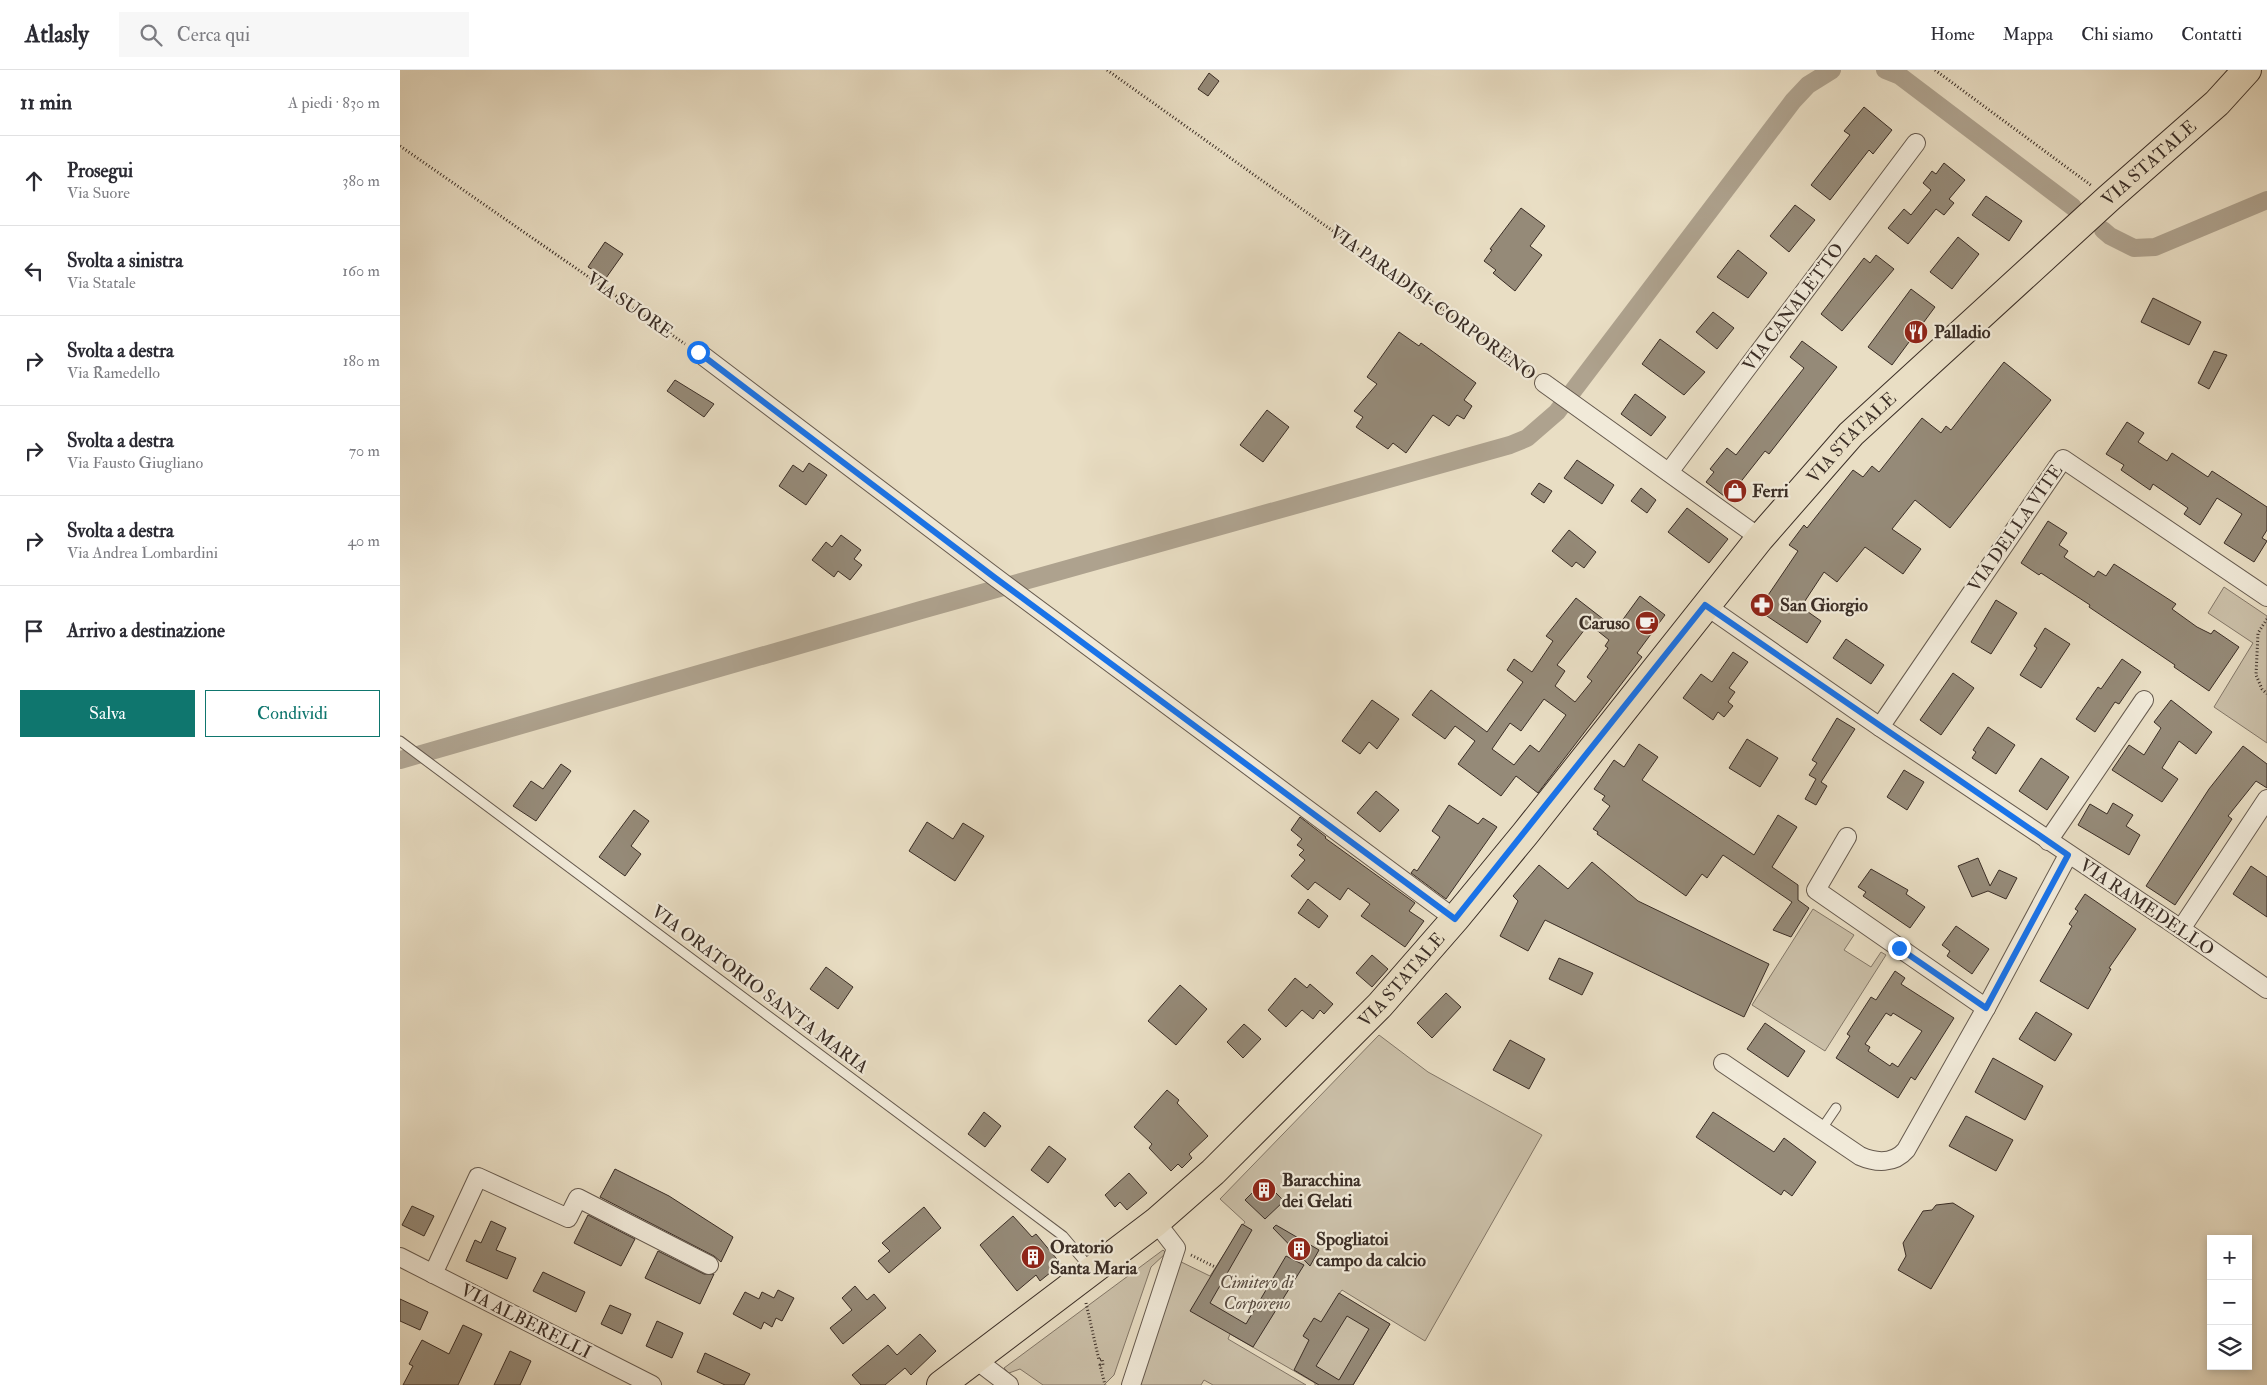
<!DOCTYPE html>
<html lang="it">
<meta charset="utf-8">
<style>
body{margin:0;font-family:"IM FELL Double Pica",serif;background:#f7f7f7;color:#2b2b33}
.controls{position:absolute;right:15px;bottom:15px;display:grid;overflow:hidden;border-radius:0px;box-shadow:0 2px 8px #0003}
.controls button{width:45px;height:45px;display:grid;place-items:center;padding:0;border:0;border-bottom:1px solid #e1e1e2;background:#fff;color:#2b2b33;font:25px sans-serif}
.stop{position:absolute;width:15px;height:15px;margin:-11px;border:4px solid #1a73e8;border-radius:50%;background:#fff}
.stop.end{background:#1a73e8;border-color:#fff;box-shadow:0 1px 5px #0008}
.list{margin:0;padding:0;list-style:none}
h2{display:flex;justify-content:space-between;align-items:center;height:65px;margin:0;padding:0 20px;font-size:21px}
h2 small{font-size:16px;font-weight:400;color:#7c7c81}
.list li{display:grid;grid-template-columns:32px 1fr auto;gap:15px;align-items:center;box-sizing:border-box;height:90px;padding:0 20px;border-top:1px solid #e1e1e2}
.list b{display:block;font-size:19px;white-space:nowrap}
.list p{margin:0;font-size:16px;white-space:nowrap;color:#7c7c81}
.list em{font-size:16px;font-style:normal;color:#7c7c81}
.actions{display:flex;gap:10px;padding:15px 20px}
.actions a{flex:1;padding:11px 0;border:1px solid #0f766e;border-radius:0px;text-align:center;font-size:18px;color:#0f766e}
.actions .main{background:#0f766e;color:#fff}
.icon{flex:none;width:28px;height:28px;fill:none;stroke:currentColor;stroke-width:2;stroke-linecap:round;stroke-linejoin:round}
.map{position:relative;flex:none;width:1867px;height:1315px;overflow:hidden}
header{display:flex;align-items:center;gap:30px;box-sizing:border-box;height:70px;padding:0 25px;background:#fff;border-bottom:1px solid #e1e1e2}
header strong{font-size:24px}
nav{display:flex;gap:28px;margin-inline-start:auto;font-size:18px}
.search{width:350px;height:45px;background:#f7f7f7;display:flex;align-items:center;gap:12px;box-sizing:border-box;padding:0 18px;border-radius:0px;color:#7c7c81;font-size:19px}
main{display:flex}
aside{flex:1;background:#fff}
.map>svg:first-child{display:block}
</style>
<header>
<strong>Atlasly</strong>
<div class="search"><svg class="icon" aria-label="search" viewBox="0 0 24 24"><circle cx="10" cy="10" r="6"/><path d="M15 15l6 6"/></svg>Cerca qui</div>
<nav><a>Home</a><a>Mappa</a><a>Chi siamo</a><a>Contatti</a></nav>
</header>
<main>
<aside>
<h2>11 min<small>A piedi · 830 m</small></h2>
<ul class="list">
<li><svg class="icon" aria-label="ahead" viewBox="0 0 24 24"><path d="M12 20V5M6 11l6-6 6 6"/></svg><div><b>Prosegui</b><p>Via Suore</p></div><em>380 m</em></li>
<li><svg class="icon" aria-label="left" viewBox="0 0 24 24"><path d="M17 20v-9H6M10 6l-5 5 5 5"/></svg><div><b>Svolta a sinistra</b><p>Via Statale</p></div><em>160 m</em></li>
<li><svg class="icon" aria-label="right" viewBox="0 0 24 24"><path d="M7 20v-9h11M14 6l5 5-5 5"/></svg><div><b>Svolta a destra</b><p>Via Ramedello</p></div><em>180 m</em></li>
<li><svg class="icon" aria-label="right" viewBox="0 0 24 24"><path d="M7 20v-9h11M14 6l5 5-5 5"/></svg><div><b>Svolta a destra</b><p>Via Fausto Giugliano</p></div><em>70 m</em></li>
<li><svg class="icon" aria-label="right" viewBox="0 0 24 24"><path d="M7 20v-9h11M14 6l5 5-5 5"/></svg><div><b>Svolta a destra</b><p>Via Andrea Lombardini</p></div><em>40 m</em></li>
<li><svg class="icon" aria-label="arrive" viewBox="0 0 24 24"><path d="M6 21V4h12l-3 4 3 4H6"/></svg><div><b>Arrivo a destinazione</b></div></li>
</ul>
<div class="actions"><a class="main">Salva</a><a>Condividi</a></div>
</aside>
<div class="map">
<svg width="1867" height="1315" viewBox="0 0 1867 1315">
<rect width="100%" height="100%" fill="#e9dec4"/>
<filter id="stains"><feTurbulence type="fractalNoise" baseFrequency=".004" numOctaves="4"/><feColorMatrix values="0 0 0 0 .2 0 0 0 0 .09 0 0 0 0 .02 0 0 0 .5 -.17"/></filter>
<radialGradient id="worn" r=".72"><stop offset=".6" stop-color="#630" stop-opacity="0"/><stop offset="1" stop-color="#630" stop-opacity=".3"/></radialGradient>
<g fill="#cbc0a9" stroke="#837768">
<polygon points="1824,517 1867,546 1867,673 1814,637 1853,573 1808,543"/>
<polygon points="1413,839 1454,865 1444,880 1471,897 1481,882 1486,885 1425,981 1352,935"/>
<polygon points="979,965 1028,1002 1142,1065 1025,1271 942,1220 939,1224 990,1254 953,1315 915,1315 915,1313 830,1264 828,1269 906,1315 813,1315 804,1310 801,1315 731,1315 773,1188 810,1206 845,1152 820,1129"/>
<polygon points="763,1180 766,1183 751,1197 714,1305 704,1315 643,1315 620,1299 609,1303 604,1298"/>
</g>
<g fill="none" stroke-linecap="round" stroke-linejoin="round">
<g stroke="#aea28e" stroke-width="18">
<polyline points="1485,0 1500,6 1673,137"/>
<polyline points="1703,160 1710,166 1734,178 1755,177 1867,130"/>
<polyline points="0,690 521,540 1110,375 1127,368 1157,342 1393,31 1408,15 1432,0"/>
</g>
</g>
<g fill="#958a78" stroke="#3b2e26" fill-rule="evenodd">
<polygon points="809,3 819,11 808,26 798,19"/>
<polygon points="1464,37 1492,60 1473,84 1469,80 1430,130 1411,115 1450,65 1444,61"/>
<polygon points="1544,93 1565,110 1549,129 1554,133 1544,145 1536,139 1508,174 1488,158 1504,139 1511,145 1531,120 1523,113 1532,101 1536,104"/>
<polygon points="1586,126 1622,151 1609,171 1572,145"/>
<polygon points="1395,135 1415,150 1389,182 1370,166"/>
<polygon points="1121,138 1145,156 1130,176 1142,185 1115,221 1093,203 1096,200 1084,191 1092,180 1090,179"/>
<polygon points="1558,167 1579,184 1552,219 1530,202"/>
<polygon points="205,172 223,184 206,208 188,197"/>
<polygon points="1338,180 1367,203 1348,228 1317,207"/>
<polygon points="1476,185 1494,199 1442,261 1421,244 1464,188 1470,193"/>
<polygon points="1511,219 1535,237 1492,295 1468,277"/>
<polygon points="1753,228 1801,252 1789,275 1741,252"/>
<polygon points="1313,242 1334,258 1317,279 1296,262"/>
<polygon points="999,262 1019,276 1021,273 1076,313 1064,330 1072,336 1064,349 1057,345 1049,356 1033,345 1006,383 993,373 988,379 956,357 963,347 954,341 977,314 967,307"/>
<polygon points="1260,269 1305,302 1284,325 1242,294"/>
<polygon points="1402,271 1437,297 1369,384 1365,381 1339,414 1343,417 1335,427 1328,421 1324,426 1306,412 1314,402 1310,399 1327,378 1336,385 1404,298 1390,287"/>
<polygon points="1814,281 1827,285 1809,319 1798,313"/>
<polygon points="1604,292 1651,330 1550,458 1515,430 1492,459 1521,479 1503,504 1465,477 1437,512 1424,502 1401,537 1421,551 1407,573 1358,540 1398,481 1389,475 1404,455 1407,458 1453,400 1463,407 1472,396 1479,402 1522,348 1541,363 1546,356 1551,360"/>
<polygon points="275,310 314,334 304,347 267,321"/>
<polygon points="1235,324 1266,347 1251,366 1221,344"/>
<polygon points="867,340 889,357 863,392 840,375"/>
<polygon points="1727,352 1744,363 1738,372 1767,391 1772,383 1808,407 1812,401 1867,437 1867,460 1862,468 1867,471 1854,492 1824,473 1842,444 1817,428 1800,455 1784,444 1788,438 1753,414 1750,420 1721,400 1724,395 1706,384"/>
<polygon points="1177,390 1214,415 1202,434 1164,408"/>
<polygon points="409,393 427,405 406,435 379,416 393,395 403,402"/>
<polygon points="1139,413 1152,421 1144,433 1131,424"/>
<polygon points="1241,418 1256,430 1247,443 1231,431"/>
<polygon points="1287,438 1328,469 1309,493 1268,462"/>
<polygon points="1648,451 1667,463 1659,475 1668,481 1664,487 1694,507 1698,501 1706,506 1714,494 1776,534 1772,539 1797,557 1811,564 1814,560 1839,577 1809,621 1774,597 1775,595 1689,537 1690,535 1641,503 1639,505 1621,493"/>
<polygon points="1169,460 1196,482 1184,498 1176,492 1172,497 1152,481"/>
<polygon points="441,465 461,480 454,489 462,495 450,510 438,501 434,507 412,490 426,472 432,477"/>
<path d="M1240,526L1265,545L1237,583L1242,587L1138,723L1116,706L1101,726L1058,694L1075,671L1055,656L1045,669L1012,645L1031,620L1087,662L1123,612L1107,600L1114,589L1132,602L1153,571L1146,566L1176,528L1216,559ZM1189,554L1209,570L1205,576L1208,578L1187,607L1192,611L1175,632L1155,616L1165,601L1157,595ZM1144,629L1166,645L1139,682L1130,675L1114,695L1092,679L1110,653L1121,661Z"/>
<polygon points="1596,530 1617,543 1591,584 1571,572"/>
<polygon points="1645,558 1670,574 1641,618 1620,605 1637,578 1634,576"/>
<polygon points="1446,569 1484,595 1471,614 1433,588"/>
<polygon points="1333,582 1348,592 1329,618 1335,622 1328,632 1333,636 1324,647 1318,642 1313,650 1283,628 1301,604 1312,612"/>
<polygon points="1722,589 1741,602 1719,634 1715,632 1695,662 1676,649 1698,617 1701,619"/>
<polygon points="1553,603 1574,618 1541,665 1520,650"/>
<polygon points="972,630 999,649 977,679 969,672 960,684 942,671"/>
<polygon points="1771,630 1812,662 1796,684 1779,671 1762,698 1778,709 1762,732 1712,700 1729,675 1744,685 1761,658 1754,652"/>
<polygon points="1437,648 1455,659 1421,712 1427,716 1416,735 1405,729 1416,709 1409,705 1417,693 1412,690"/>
<polygon points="1588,657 1615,675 1596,704 1572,688 1576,682 1573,680"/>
<polygon points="1347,669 1378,688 1360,717 1329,698"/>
<polygon points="1239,674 1258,687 1242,710 1354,785 1378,745 1397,757 1372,797 1398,815 1398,830 1409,838 1391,867 1373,860 1392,832 1323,785 1307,808 1302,804 1286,826 1197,764 1198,762 1193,759 1210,736 1202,730 1205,726 1194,719 1214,690 1224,697"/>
<polygon points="1843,676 1867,694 1867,718 1856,711 1828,746 1832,749 1775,835 1746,816 1809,719"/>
<polygon points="1641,688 1669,707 1647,740 1619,721"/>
<polygon points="161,694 171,701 136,751 113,736 131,711 143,719"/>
<polygon points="1504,700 1524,712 1507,740 1487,727"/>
<polygon points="976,721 999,740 980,762 957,743"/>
<polygon points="1713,733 1733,745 1726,756 1740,765 1729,785 1678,755 1690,734 1707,744"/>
<polygon points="1049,735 1078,754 1083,748 1097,757 1046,829 1011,803 1014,799 1017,801 1040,767 1032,761"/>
<polygon points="234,740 249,751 231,776 241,784 225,806 199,787"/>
<polygon points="900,747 926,767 925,768 1015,833 1009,841 1024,851 1005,877 961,846 970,834 948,818 940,830 915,812 908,820 891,806 905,790 899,785 904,780 897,775 902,769 891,760"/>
<polygon points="527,752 553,769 563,753 584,766 555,811 509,781"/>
<polygon points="1578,788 1590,816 1599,800 1617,808 1606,829 1588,821 1572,827 1558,796"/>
<polygon points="1192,792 1238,831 1369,894 1344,947 1145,850 1128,881 1100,866 1118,831 1113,826 1139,795 1168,819"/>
<polygon points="1851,796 1867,807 1867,847 1833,824"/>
<polygon points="1471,799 1508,820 1506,824 1525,837 1510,858 1463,826 1466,822 1458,817"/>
<polygon points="1685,824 1736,859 1709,898 1711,899 1688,939 1640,911 1672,856 1669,854 1678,841 1675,839"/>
<polygon points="908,829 928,846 919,858 898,843"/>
<polygon points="1556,856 1589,879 1572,904 1547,886 1550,881 1542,875"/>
<polygon points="972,885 988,899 972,917 956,903"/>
<polygon points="1159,888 1193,903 1182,925 1149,909"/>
<polygon points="426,897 453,917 438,939 410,919"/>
<path d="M1495,901L1505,908L1501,914L1554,948L1515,1010L1511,1007L1498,1028L1436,988L1450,966L1447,964L1471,927L1476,930ZM1486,943L1491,946L1493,943L1522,961L1498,997L1492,993L1490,996L1468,981L1470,977L1465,974Z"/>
<polygon points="895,908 907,918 910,914 933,934 924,944 920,940 913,949 902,940 886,957 868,940"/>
<polygon points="780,915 807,939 776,975 748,951"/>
<polygon points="1046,923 1061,937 1032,968 1017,953"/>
<polygon points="1636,942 1672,964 1655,991 1619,969"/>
<polygon points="1365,953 1405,981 1388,1007 1347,979"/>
<polygon points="844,954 861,969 843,988 827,972"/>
<polygon points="1110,970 1145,989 1129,1019 1093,1000"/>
<polygon points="1593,988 1643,1016 1625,1050 1575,1022"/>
<polygon points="767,1020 779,1030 777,1033 808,1066 789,1084 792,1088 782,1098 778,1094 771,1101 749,1078 752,1074 734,1057"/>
<polygon points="584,1042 601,1056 585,1077 568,1064"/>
<polygon points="1313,1042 1374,1082 1384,1068 1416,1092 1392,1126 1384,1120 1381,1125 1296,1067"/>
<polygon points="1566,1046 1613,1070 1596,1101 1549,1076"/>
<polygon points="649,1076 666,1089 648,1113 631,1100"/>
<polygon points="215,1099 269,1126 333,1167 321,1192 314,1186 200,1127"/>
<polygon points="729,1103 747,1123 727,1140 720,1132 715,1137 705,1125"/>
<polygon points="864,1111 884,1131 865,1149 845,1130"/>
<polygon points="1553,1133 1574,1146 1531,1219 1498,1200 1506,1186 1503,1173 1523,1141 1532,1140 1536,1135"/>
<polygon points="12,1136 34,1146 24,1166 2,1155"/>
<polygon points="524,1137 541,1158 489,1203 478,1191 490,1181 482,1173"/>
<polygon points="188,1145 235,1169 221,1196 174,1173"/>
<polygon points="613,1146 632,1167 636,1164 661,1194 640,1211 636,1205 617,1221 580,1175"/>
<polygon points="91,1151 106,1158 96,1180 116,1188 107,1209 66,1191 75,1170 81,1173"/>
<polygon points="842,1154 852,1160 810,1233 846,1254 886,1186 904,1195 853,1277 790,1241"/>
<polygon points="876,1155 919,1180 910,1196 873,1158"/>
<polygon points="258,1181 304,1204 314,1204 300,1234 245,1208"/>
<polygon points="143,1202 185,1222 176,1242 133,1221"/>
<polygon points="455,1216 467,1230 474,1224 486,1238 443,1274 430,1258 452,1240 442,1228"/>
<polygon points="378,1220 394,1228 382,1251 376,1248 372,1257 364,1252 361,1259 333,1244 345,1222 359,1229 362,1222 374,1228"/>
<path d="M939,1223L990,1254L953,1315H919L894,1300L909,1270L903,1266L914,1248L921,1252ZM947,1246L969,1259L939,1310L916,1296Z"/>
<polygon points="0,1229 28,1242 20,1260 0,1251"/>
<polygon points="210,1235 231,1244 222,1264 201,1254"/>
<polygon points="257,1251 283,1263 272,1288 246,1276"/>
<polygon points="63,1255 82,1264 58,1315 3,1315 13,1296 9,1294 22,1270 49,1284"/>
<polygon points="520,1264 536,1281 511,1305 505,1298 485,1315 461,1315 452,1305 488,1275 497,1285"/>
<polygon points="110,1281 131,1291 120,1315 94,1315"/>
<polygon points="305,1283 350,1304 344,1315 325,1315 297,1302"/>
</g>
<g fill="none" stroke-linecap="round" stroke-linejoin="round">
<g stroke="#665a4e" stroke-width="11">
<g id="lane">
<polyline points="0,671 663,1166 691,1199"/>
<polyline points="1421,1060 1436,1038"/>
</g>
</g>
<g stroke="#665a4e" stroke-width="20">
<g id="street">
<polyline points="298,282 595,507 1055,849"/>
<polyline points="1144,313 1360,468"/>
<polyline points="1269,402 1516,73"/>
<polyline points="1305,535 1480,657 1781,859 1867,919"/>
<polyline points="1480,657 1663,389 1867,527"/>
<polyline points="1447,767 1416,820 1586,938"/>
<polyline points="1648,771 1744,630"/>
<polyline points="1781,859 1867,729"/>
<path d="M1323,993L1460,1086C1476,1093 1494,1094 1506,1080L1586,938L1668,785"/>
<polyline points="0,1187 252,1315"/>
<polyline points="33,1204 78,1107 168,1148 178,1128 309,1195"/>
<polyline points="575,1289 609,1315"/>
<polyline points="731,1315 776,1178 756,1152"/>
</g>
</g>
<g stroke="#3b2e26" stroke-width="30">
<g id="primary">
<path id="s1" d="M541,1315L756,1152L813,1102L980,935L1055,849L1125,764L1360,468L1451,364L1709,128L1817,33L1847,0"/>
</g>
</g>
<g stroke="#3b2e26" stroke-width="3" stroke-dasharray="1 2.5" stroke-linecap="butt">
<polyline points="707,0 1132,303"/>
<polyline points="1535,0 1692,116"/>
<polyline points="0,76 285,274"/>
<polyline points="1867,549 1858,563 1856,605 1862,619 1867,624"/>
<polyline points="791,1185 815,1197"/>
<polyline points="686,1233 699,1290 702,1289 703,1295 700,1295 705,1315"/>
</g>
<use href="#lane" stroke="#f1ead9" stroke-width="9"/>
<use href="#street" stroke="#f1ead9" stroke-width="18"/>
<use href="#primary" stroke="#e9dec4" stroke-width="28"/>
</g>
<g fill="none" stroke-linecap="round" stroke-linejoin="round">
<polyline stroke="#1a73e8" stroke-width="6" points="298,282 594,507 1055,849 1305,535 1668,785 1586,938 1499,878"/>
</g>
<defs>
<g id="restaurant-disc" transform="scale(1.25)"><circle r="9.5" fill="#8f2418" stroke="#f1ead9"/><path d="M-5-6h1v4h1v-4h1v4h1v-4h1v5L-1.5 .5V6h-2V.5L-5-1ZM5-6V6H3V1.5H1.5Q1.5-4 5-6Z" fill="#fff"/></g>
<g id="shop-disc" transform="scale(1.25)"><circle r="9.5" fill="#8f2418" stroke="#f1ead9"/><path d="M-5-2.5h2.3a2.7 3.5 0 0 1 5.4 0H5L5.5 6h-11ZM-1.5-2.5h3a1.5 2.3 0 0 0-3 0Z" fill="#fff"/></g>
<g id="pharmacy-disc" transform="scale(1.25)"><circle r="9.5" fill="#8f2418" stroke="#f1ead9"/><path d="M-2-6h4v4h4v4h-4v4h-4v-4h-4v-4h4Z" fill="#fff"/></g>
<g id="cafe-disc" transform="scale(1.25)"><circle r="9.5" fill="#8f2418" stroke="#f1ead9"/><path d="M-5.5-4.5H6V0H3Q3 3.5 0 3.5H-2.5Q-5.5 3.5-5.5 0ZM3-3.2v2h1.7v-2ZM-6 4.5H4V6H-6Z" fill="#fff"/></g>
<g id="building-disc" transform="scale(1.25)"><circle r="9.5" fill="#8f2418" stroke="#f1ead9"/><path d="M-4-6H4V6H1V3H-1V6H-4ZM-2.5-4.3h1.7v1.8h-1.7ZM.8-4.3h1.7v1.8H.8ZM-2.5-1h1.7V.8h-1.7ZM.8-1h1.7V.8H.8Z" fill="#fff"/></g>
</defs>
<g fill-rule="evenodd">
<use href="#restaurant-disc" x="1516" y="262"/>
<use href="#shop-disc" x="1335" y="421"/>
<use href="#pharmacy-disc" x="1362" y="535"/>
<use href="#cafe-disc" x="1247" y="553"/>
<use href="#building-disc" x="864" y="1120"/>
<use href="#building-disc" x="899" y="1179"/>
<use href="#building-disc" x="633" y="1187"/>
</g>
<g text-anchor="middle" stroke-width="4.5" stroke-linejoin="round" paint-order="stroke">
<g font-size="18" fill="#3b2e26" stroke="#f1ead9">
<text dy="6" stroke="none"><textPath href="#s1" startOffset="1725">VIA STATALE</textPath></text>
<text transform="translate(1033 233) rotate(36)" y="6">VIA PARADISI-CORPORENO</text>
<text transform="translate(230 235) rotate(35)" y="6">VIA SUORE</text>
<text transform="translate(1393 237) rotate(-53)" y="6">VIA CANALETTO</text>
<text dy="6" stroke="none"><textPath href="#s1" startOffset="1320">VIA STATALE</textPath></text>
<text transform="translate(1615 458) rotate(-55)" y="6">VIA DELLA VITE</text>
<text transform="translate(1747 837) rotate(34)" y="6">VIA RAMEDELLO</text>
<text dy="6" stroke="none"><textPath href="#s1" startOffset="615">VIA STATALE</textPath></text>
<text transform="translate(360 919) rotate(37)" y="6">VIA ORATORIO SANTA MARIA</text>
<text transform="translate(126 1251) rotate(27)" y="6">VIA ALBERELLI</text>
</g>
<g font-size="18" font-weight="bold" fill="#3b2e26" stroke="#f1ead9" text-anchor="start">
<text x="1534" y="268">Palladio</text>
<text x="1352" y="427">Ferri</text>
<text x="1380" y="541">San Giorgio</text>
<text x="1230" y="559" text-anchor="end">Caruso</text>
<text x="882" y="1116">Baracchina<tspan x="882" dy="21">dei Gelati</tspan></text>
<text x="916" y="1175">Spogliatoi<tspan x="916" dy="21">campo da calcio</tspan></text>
<text x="650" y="1183">Oratorio<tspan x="650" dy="21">Santa Maria</tspan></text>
</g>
<g font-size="18" font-style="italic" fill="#584b40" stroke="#f1ead9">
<text x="857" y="1218">Cimitero di<tspan x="857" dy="21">Corporeno</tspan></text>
</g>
</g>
<rect width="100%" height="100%" filter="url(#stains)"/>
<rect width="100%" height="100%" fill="url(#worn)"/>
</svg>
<div class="controls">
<button>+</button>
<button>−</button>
<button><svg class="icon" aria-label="layers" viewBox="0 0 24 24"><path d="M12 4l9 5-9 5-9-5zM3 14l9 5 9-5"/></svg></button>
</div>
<div class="stop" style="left:298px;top:282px"></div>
<div class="stop end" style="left:1499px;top:878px"></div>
</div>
</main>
